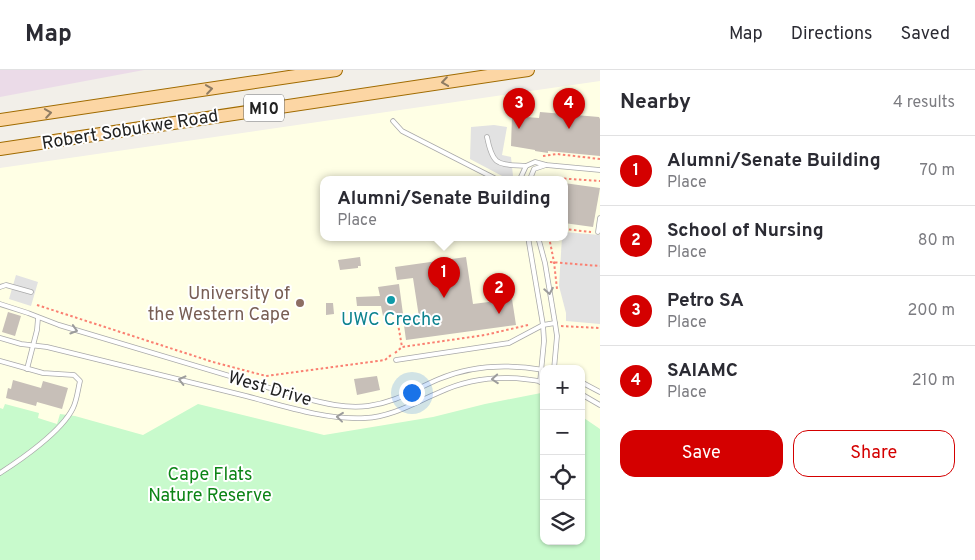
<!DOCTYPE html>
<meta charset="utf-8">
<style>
body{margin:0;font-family:Overpass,sans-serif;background:#f7f7f7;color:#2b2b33}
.controls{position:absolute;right:15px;bottom:15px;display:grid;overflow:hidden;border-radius:10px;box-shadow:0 1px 4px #0004}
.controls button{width:45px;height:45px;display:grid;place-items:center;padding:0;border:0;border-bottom:1px solid #e1e1e2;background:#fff;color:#2b2b33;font:25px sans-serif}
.you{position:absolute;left:411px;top:322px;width:18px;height:18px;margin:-12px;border:4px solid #fff;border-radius:50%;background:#1a73e8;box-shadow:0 0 0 8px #1a73e833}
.badge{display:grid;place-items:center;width:32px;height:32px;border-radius:50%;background:#d40000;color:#fff;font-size:16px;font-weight:700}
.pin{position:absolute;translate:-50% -41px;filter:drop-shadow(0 1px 2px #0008)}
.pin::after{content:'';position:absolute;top:26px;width:18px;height:15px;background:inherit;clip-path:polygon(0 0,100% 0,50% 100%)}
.popup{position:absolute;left:320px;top:106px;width:248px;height:65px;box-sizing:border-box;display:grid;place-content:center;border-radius:10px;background:#fff;filter:drop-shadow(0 1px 4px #0005);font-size:16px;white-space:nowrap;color:#7c7c81}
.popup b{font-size:19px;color:#2b2b33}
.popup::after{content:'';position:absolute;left:50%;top:100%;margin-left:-10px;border:10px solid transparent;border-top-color:#fff}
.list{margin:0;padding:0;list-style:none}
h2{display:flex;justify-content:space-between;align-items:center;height:65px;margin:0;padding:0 20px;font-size:21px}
h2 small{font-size:16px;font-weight:400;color:#7c7c81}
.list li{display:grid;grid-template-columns:32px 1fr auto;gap:15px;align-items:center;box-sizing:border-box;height:70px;padding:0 20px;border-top:1px solid #e1e1e2}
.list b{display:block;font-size:19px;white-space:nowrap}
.list p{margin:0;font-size:16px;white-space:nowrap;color:#7c7c81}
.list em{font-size:16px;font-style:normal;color:#7c7c81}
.actions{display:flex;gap:10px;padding:15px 20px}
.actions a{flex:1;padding:11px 0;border:1px solid #d40000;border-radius:15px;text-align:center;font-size:18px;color:#d40000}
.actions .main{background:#d40000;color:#fff}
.icon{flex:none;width:28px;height:28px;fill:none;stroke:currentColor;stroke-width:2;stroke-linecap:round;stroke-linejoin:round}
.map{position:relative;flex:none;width:600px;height:490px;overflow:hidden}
header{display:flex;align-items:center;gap:30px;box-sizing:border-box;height:70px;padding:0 25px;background:#fff;border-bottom:1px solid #e1e1e2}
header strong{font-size:24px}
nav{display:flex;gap:28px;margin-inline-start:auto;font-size:18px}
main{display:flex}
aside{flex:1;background:#fff}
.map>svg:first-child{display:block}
</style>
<header>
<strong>Map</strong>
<nav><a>Map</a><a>Directions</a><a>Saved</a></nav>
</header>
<main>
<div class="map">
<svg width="600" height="490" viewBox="0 0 600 490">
<rect width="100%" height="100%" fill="#f2efe9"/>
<polygon fill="#ebdbe8" points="0,0 144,0 0,27"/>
<path fill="#ffffe5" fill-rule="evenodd" d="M600,11V490H0V98ZM324,109H564V167H324ZM544,299H581V471H544Z"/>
<polygon fill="#c8facc" points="541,323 544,325 544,471 581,471 581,346 600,359 600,490 0,490 0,338 3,339 5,334 39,343 38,348 57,354 60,344 75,346 143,365 198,334 324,365 433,347 485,334"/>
<g fill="#e2e2e2">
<polygon points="494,55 507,57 502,85 511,87 513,106 504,107 470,89 471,57"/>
<polygon points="564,162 600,165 600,254 566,251 566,243 559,216 562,167 564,167"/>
<polygon points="16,205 38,212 31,236 9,229"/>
</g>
<g fill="#c7bfb8">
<polygon points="540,42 599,47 600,49 600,86 548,81 548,83 535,81 535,80 511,76 512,46 539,48"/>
<polygon points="564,113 600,118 593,157 564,153"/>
<polygon points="360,187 361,196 358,196 358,198 340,200 338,190"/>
<polygon points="466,187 473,234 512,229 516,255 406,270 403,248 419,247 413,208 397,210 395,197"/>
<polygon points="399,214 403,244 383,246 381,236 357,236 356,227 380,226 378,217"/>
<polygon points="326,233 333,233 334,244 326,245"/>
<polygon points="8,242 21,246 15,266 2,262"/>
<polygon points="377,306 380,320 357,325 354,309"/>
<polygon points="13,310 41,318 43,311 68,318 62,339 37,332 36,336 6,328 8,318 11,319"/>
</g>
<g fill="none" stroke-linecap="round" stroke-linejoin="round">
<g stroke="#a9a9a9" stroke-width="5.5">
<g id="service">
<polyline points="393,51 402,61 496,109"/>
<path d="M487,67C493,97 498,94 526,96"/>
<polyline points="520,109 526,96 535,92 546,95 600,100"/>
<polyline points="530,109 534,99 546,95"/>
<polyline points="598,162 600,148"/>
<polyline points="528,167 543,255 544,271 540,312"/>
<polyline points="538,167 545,193 555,253 557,266 554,299"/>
<polyline points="0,217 6,215 31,222"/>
<path d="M0,234L28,243L59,255L300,327C323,333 345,339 368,336C397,332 413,320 439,309C472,295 509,294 544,300"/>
<path d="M0,268L21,274L47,277C113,293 179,309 246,326C284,336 325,350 365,348C392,347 416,332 440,322C472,307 509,305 544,312"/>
<polyline points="396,290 509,273 543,255 555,253"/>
<path d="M0,291L43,303L74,305L80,311C78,319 77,330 73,338C62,361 22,389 0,403"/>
<polyline points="27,299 37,260 38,248"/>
<polyline points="581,312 600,322"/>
<polyline points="581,324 600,335"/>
</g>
</g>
<g stroke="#a06b00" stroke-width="14">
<g id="primary">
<polyline points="0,50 336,0"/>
<polyline points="0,79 528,0"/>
</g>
</g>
<g stroke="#fa8072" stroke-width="2" stroke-dasharray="2.5 2.5" stroke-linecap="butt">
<polyline points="543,86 557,84 600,89"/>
<polyline points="541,109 541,107 600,111"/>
<polyline points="564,159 591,162"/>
<polyline points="549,167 554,192 557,219"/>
<polyline points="550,192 600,196"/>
<polyline points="37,235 213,292 266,306 385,290 391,285"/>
<polyline points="397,248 402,277 485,265 528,255"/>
<polyline points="561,256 600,258"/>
<polyline points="395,283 402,277"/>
</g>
<use href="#service" stroke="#fff" stroke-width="4"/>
<use href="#primary" stroke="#fcd6a4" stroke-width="12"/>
</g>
<defs><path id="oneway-chevron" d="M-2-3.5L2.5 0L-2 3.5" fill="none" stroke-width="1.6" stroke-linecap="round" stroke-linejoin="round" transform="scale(1.25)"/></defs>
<g stroke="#8f7c63">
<use href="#oneway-chevron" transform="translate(445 12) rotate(172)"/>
<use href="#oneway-chevron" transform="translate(209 19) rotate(-8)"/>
<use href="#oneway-chevron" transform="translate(48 43) rotate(-9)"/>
</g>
<g stroke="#9c9c9c">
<use href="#oneway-chevron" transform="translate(549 221) rotate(80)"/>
<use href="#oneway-chevron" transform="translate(74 260) rotate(17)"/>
<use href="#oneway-chevron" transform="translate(495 309) rotate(176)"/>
<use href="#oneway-chevron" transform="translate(182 310) rotate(-166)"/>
<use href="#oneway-chevron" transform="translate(340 347) rotate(-174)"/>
</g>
<circle fill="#0f9aa8" stroke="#fff" stroke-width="2" cx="391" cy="230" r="5"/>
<circle fill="#8d6e63" stroke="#fff" stroke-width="2" cx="300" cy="233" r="5"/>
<g text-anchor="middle" stroke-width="4" stroke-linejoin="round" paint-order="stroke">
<rect fill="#fff" stroke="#646464" stroke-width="1" x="244" y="24.5" width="40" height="27" rx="4"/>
<g font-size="16" font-weight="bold" fill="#222">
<text x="264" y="44">M10</text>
</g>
<g font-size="18" fill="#222" stroke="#fff">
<text transform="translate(130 59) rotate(-9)" y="6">Robert Sobukwe Road</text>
<text transform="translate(270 318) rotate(16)" y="6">West Drive</text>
</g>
<g font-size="18" fill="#785e54" stroke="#fff" text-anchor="end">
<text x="290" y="229">University of<tspan x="290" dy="21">the Western Cape</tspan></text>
</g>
<g font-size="18" fill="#0d838f" stroke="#fff">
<text x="391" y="255">UWC Creche</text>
</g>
<g font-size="18" fill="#0c8416" stroke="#fff">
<text x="210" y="410">Cape Flats<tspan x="210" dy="21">Nature Reserve</tspan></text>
</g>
</g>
</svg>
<div class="controls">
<button>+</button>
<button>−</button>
<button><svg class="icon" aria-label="locate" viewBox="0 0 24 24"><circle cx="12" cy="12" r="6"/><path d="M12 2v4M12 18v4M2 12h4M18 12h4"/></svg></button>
<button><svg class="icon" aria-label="layers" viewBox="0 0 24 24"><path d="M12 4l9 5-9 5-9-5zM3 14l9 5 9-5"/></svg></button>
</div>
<div class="you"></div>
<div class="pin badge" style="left:444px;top:228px">1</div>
<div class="popup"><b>Alumni/Senate Building</b>Place</div>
<div class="pin badge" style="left:499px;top:244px">2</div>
<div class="pin badge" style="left:519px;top:59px">3</div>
<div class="pin badge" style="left:569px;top:59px">4</div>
</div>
<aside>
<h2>Nearby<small>4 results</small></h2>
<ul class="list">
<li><span class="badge">1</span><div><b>Alumni/Senate Building</b><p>Place</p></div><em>70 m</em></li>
<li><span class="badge">2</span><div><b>School of Nursing</b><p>Place</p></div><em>80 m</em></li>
<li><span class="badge">3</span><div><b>Petro SA</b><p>Place</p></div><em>200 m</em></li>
<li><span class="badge">4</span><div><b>SAIAMC</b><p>Place</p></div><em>210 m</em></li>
</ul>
<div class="actions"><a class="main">Save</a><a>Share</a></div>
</aside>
</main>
